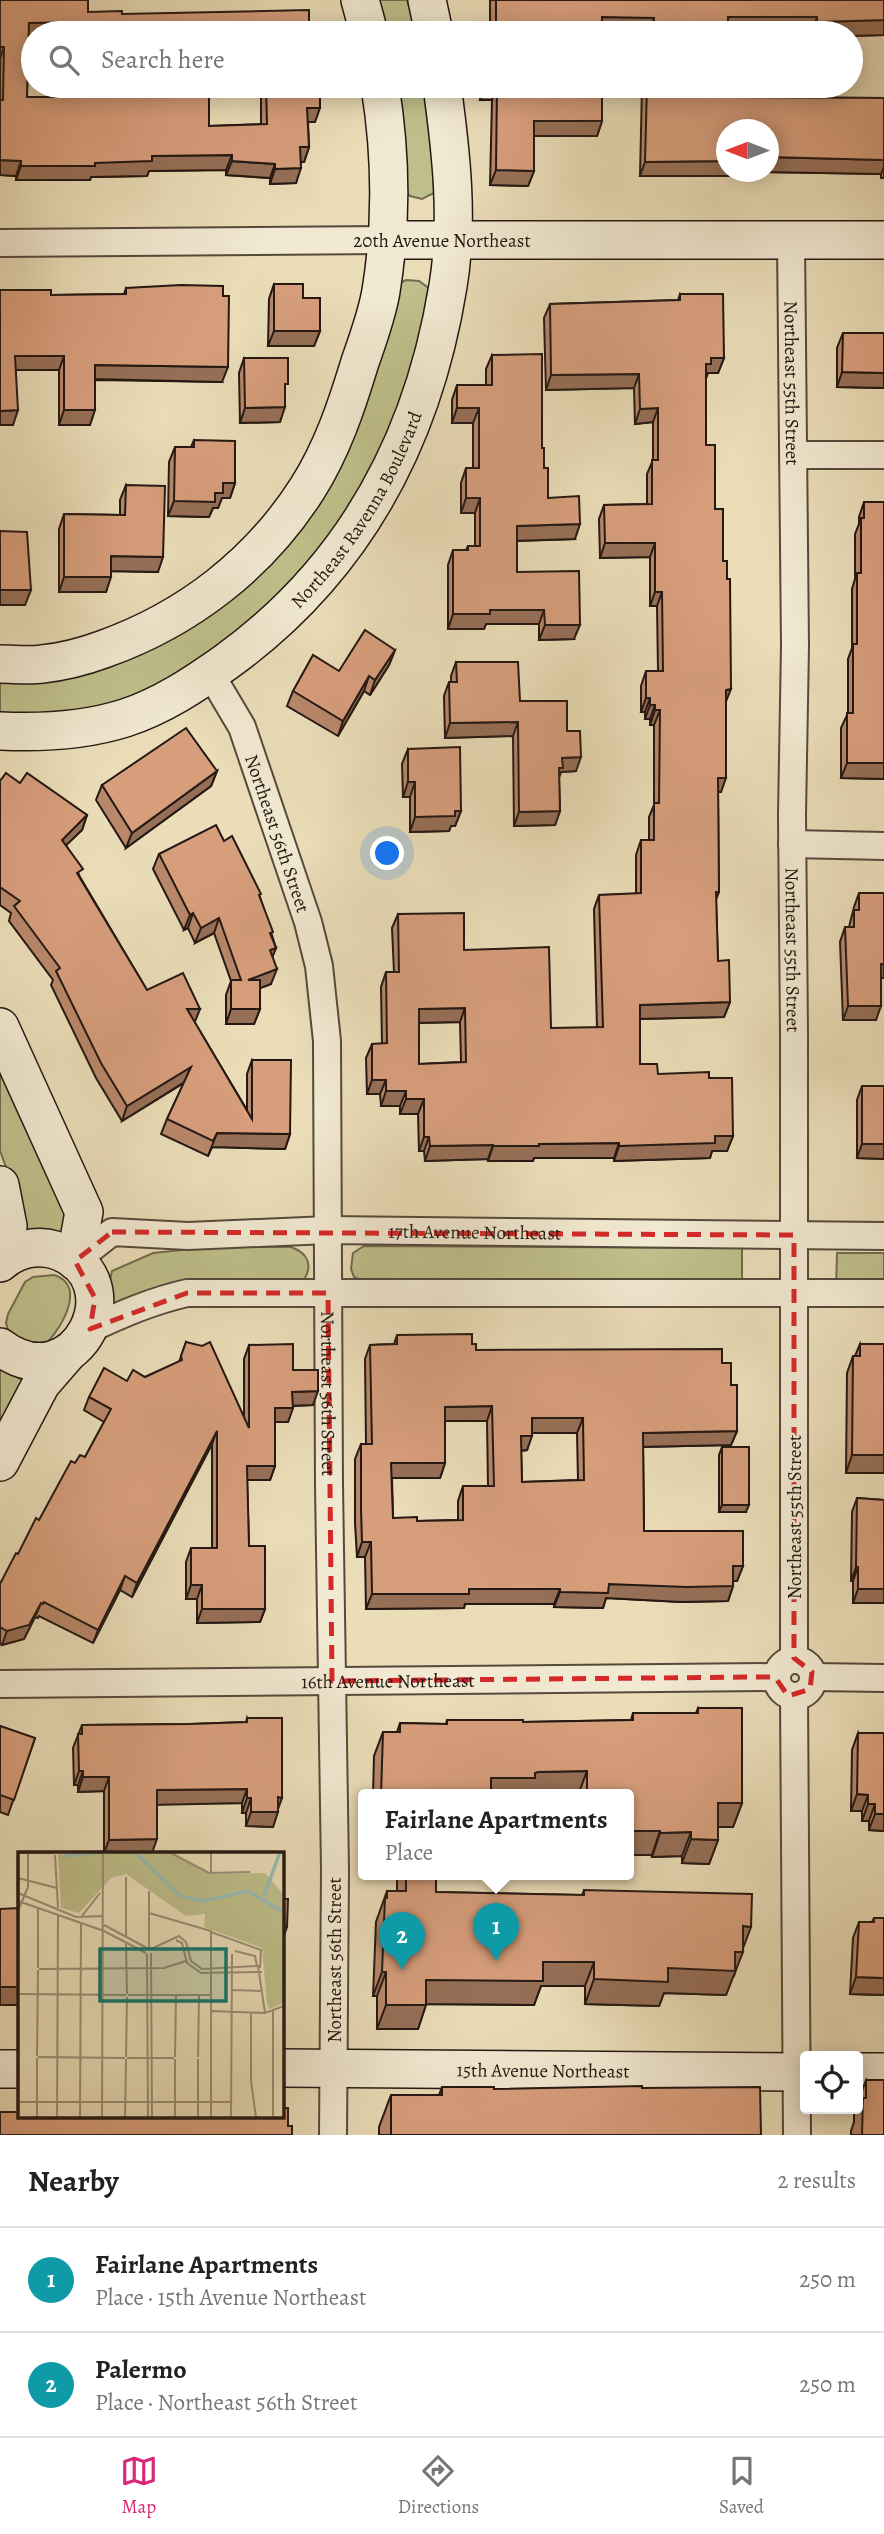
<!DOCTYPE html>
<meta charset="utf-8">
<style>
body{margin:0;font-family:Alegreya,serif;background:#f2f2f2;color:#222}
.controls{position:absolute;right:21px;bottom:21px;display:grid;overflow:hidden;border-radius:7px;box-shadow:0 4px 18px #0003}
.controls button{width:63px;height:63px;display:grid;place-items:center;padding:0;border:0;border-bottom:2px solid #e0e0e0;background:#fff;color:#222;font:35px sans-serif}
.compass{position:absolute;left:716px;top:119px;width:63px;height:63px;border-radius:50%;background:#fff;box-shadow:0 4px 18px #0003;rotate:270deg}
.you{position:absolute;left:388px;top:854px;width:24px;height:24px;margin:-18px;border:5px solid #fff;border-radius:50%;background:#1a73e8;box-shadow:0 0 0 10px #1a73e833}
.badge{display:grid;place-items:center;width:46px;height:46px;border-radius:50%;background:#db2777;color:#fff;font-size:23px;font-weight:700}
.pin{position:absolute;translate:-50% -58px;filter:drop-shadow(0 2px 4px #0008)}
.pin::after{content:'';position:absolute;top:37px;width:24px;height:21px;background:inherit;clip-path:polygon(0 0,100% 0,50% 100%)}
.popup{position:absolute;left:358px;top:1789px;width:276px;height:91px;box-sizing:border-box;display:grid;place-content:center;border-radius:7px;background:#fff;filter:drop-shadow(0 2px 5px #0005);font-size:23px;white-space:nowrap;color:#767676}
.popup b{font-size:26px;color:#222}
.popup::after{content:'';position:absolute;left:50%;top:100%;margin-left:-14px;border:14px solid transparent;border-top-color:#fff}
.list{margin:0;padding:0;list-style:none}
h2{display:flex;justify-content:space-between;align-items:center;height:91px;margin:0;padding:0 28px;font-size:30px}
h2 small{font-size:23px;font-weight:400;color:#767676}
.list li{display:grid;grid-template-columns:46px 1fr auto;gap:21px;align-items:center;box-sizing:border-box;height:105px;padding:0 28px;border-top:2px solid #e0e0e0}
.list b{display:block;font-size:26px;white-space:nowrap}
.list p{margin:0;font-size:23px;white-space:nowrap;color:#767676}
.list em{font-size:23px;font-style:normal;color:#767676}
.icon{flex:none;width:38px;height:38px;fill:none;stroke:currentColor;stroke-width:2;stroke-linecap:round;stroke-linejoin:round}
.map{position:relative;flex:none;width:884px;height:2135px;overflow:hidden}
.search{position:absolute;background:#fff;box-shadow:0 4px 18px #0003;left:21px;right:21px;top:21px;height:77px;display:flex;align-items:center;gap:18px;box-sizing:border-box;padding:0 24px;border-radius:38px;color:#767676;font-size:26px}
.sheet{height:301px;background:#fff}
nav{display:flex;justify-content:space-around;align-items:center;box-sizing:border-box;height:98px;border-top:2px solid #e0e0e0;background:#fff;font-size:19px;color:#767676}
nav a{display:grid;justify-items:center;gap:4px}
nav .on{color:#db2777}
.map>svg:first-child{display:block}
</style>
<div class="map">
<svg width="884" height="2135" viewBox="0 0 884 2135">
<rect width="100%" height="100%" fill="#eaddb8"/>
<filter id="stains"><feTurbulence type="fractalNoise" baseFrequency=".00286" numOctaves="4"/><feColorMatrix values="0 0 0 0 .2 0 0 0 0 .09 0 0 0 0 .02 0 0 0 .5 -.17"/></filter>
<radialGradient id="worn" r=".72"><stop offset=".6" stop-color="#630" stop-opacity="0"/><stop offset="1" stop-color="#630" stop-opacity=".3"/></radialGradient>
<g fill="#bebf8a" stroke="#716c4e" stroke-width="2">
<polygon points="368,0 407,0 417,33 378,33"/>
<polygon points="391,86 429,86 438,186 434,193 422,199 410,196 405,191"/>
<polygon points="406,280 419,281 430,289 419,366 367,486 288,591 202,663 120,704 76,714 0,718 0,679 263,567 400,283"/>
<polygon points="0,1055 68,1217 66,1234 27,1248 12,1183 0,1151"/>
<polygon points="364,1246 742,1248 742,1284 361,1280 354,1277 351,1269 353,1253"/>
<path d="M210,1247H291C308,1253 313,1265 304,1280L146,1293L112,1304L108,1288L112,1271L153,1253Z"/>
<polygon points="837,1253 884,1253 884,1290 836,1290"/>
<path d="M54,1275C89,1285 59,1334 41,1348L9,1333L6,1323L8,1314L25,1282L33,1277Z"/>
<polygon points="0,1368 28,1383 0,1436"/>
</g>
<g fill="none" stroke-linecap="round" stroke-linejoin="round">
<g stroke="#56493c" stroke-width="30">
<g id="street">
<path id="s1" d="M791,241L795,646L792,815L794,1033V1660"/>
<polyline points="0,243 386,240"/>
<polyline points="794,455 884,455"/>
<path id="s2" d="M210,673L242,727L308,922L319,966L327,1041L329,1485L335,1870L333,2135"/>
<polyline points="792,844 884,846"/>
<path id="s3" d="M75,1261L112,1232L188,1236L328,1230L884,1236"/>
<path d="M90,1329C122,1314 152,1301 187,1293H884"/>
<circle cx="795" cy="1678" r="18"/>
<polyline points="813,1677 884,1678"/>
<path id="s4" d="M0,1684L777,1677"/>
<polyline points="794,1697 797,2135"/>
</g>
</g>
<g stroke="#241813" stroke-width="40">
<g id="secondary">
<polyline points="360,0 369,33"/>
<polyline points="427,0 434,33"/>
<polyline points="386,240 884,240"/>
<path d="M0,664C14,664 29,666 42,664C63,662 85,656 104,649C188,619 259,564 307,489C332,450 347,405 360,362C368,339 377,315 381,291C392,223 391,154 380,86"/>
<path id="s5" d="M0,731C43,733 84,731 125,718C162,706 195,684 226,662C355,569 423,440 448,286C459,221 451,151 442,86"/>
<polyline points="0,1027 84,1212 75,1261"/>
<polyline points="0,1185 8,1226 6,1258"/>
<path d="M0,1263C14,1250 36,1244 55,1250C138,1277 77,1404 0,1347"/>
<polyline points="0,1462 41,1384 67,1354"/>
<path id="s6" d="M282,2068L805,2072"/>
<polyline points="0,2069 19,2069"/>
<polyline points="858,2072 884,2072"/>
</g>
</g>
<use href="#street" stroke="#f1e9d1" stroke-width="26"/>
<use href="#secondary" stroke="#f1e9d1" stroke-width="37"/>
</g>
<g fill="#b9886b" stroke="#241813" stroke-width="2" fill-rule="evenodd">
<polygon points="0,0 88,12 122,14 309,33 33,33 33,37 28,37 27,97 79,97 82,87 209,126 261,124 261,86 320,86 315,122 308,122 309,147 304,162 301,162 296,183 270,184 270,178 226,175 226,170 149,171 147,176 91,177 90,180 16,180 16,176 0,175"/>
<polygon points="490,0 884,0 884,35 851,36 851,33 812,33 812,32 726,32 726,33 490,33"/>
<polygon points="480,86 602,86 602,121 597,136 534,136 534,171 528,186 490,185 492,100 480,100"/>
<polygon points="642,86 739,86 739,97 884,98 884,178 881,178 881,174 757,172 755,176 640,176"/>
<polygon points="274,284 303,298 320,331 314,346 268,346 269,299"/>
<polygon points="126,288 222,382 95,380 90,425 59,425 59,370 16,370 13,425 0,425 0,290 51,295 124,294"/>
<path d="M680,294L724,358L718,373H708L706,378V445L723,561L726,702L721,792H718L719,892L716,900L718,961L730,1002L724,1017L640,1019V1064L658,1074L709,1078L733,1136L727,1151H712L710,1158L614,1161V1158H534L533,1161H488V1159L425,1161L424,1151H419L418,1114H400V1106H381L380,1094H367L366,1058L372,1044H382L381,987L386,972H394L392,928L398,914L464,950L551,1028H597L594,909L599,895L636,894V855L641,840H649V817L654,805V725H650V719H645V712H641V686L646,671H658L657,606H650V557L600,558L599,519L604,505L647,504V474L653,460V422L635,424L634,388L546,390L544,318L550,304L678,300ZM460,1022L461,1062L419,1064V1023Z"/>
<polygon points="843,333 884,333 884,388 837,387 837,348"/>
<polygon points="492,355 542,448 548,498 575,539 517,541 517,572 574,639 539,640 539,624 486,624 484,629 448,629 448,565 453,550 466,550 468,546 475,546 475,513 461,513 461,483 466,468 473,468 473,423 452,423 452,400 457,385 486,385 486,369"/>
<polygon points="244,358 285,393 280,422 240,423 239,373"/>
<polygon points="194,440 235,483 230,498 222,498 218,508 213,508 209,517 168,516 169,462 175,447 191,447"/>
<polygon points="126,485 158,572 111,571 106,592 59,592 59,529 64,514 120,515 120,500"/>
<polygon points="864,502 884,779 841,778 841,728 848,713 848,659 852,648 852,589 855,579 855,534 859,524 859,517"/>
<polygon points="395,650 389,665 370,695 364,691 338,736 287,706 293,691 339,671"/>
<polygon points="456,662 567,731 576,771 561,772 559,777 560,811 555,825 514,826 513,736 445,738 444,696 449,682 451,682 451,676"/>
<polygon points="408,749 461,811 455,826 451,826 449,831 410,832 410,797 403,797 402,764"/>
<polygon points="217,771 211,786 126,848 96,800 102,785"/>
<polygon points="0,781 20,783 87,815 82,830 66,845 80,877 147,990 195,1023 247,1110 247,1074 252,1060 290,1134 285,1149 212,1147 208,1156 161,1134 167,1119 184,1083 122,1121 96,1078 51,985 53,980 9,921 11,913 0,905"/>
<polygon points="224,841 260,897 276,948 272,957 271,984 260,988 260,1009 254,1024 226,1024 226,995 231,981 214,933 195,943 188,928 184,930 153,869 159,854"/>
<polygon points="859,893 884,893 884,978 881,978 876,1020 843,1020 840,942 845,927 849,927 854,907"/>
<polygon points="862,1086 884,1086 884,1159 857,1158 857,1100"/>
<path d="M397,1335L472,1344L476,1350L722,1363L731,1385L737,1431L731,1445L643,1447L644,1531L743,1566L737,1581H733V1586L728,1601L681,1602L606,1598L603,1608L554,1607V1604H465L464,1608L366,1609L365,1557H357L355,1523V1459L361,1444H366L365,1359L370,1345L394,1344ZM445,1421H487L488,1486H463L458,1501V1520L417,1521L393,1518L392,1478H440L445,1463ZM532,1433H577L578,1480L522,1482L521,1451L527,1450Z"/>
<polygon points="186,1342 244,1417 244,1359 249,1345 293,1370 313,1405 293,1406 288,1422 275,1422 275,1466 270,1480 247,1480 249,1546 265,1609 260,1622 197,1623 197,1599 186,1599 186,1562 191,1548 212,1548 212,1444 132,1597 120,1590 93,1643 39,1616 38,1618 35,1617 24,1639 2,1645 0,1644 0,1584 75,1463 85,1457 104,1422 84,1410 89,1397 127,1381 145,1377 179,1362"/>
<polygon points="860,1344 884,1473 846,1473 847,1373 853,1356 855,1356"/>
<polygon points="722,1447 746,1512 719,1512 719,1455"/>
<polygon points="857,1498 884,1500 884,1603 853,1603 853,1581 851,1581 852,1512"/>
<polygon points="698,1708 742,1803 733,1827 718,1827 718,1840 709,1864 682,1863 682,1856 652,1857 629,1795 373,1795 374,1756 383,1732 397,1732 400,1723 446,1724 447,1720 523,1722 631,1720 633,1713 696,1713"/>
<polygon points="247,1718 278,1810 273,1827 246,1826 246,1813 242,1813 242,1803 157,1804 152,1853 104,1853 104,1791 78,1792 78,1785 74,1785 73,1748 82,1725 190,1724 246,1722"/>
<polygon points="0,1726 35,1738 8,1815 0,1812"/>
<polygon points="858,1733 884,1831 869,1830 869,1821 862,1821 862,1811 851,1811 852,1750"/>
<polygon points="397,1875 436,1875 436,1892 582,1895 584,1890 743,1948 734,1976 733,1976 726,1995 664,1993 659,2006 585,2004 585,1986 541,1986 534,2005 426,2004 418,2029 377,2029 377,1996 373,1996 376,1922 387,1891 397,1891"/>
<polygon points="874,1918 884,1918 884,1995 850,1994 853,1938 859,1922 872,1922"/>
<polygon points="866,2080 884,2135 851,2135 851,2131 854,2122 854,2113 855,2109 858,2109 858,2102"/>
<polygon points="442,2087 494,2089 642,2088 761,2135 379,2135 379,2127 391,2095 439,2095"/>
</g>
<g fill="#966f57" stroke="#241813" stroke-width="2">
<polygon points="602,17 654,18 648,33 597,32"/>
<polygon points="728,17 817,17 812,32 651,33 654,26"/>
<polygon points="884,20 884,35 851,36 851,33 813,33 817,22"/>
<polygon points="80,22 76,33 33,33 33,37 23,37 29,23"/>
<polygon points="0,47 4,47 0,59"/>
<polygon points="486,86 497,86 492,100 480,100"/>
<polygon points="307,108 320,108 315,122 302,122"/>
<polygon points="534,121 602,121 597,136 529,136"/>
<polygon points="300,147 309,147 304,162 295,162"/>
<polygon points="232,155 226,170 149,171 147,176 91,177 90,180 16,180 21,166 95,163 152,156"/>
<polygon points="768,157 884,160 884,167 881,174 757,172 755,176 640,176 645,162 726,161 726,172 768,172"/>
<polygon points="0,160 21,161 16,176 0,175"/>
<polygon points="232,161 275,164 270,178 226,175"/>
<polygon points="301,168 296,183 270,184 275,169"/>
<polygon points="496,170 534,171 528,186 490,185"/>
<polygon points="274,331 320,331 314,346 268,346"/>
<polygon points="15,356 64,356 59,370 9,370"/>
<polygon points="711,358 724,358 718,373 708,373 706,378 706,364"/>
<polygon points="95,365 228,367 222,382 90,379"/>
<polygon points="842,372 884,373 884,388 837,387"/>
<polygon points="639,374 634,388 546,390 551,375"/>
<polygon points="285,407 280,422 240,423 245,408"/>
<polygon points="457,408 479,408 473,423 452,423"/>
<polygon points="658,408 653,422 635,424 640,409"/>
<polygon points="18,410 13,425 0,425 0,411"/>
<polygon points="64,410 95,410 90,425 59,425"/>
<polygon points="223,483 235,483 230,498 222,498 218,508 213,508 209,517 168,516 174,501 215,493"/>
<polygon points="466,498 480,498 475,513 461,513"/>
<polygon points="580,524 575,539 512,541 517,526"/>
<polygon points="605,543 655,543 650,557 600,558"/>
<polygon points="111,556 163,557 158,572 106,571"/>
<polygon points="64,577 111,577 106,592 59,592"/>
<polygon points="0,590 31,590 25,605 0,605"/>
<polygon points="655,592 662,592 657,606 650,606"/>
<polygon points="490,610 544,610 539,624 486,624 484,629 448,629 453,614"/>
<polygon points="545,625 580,625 574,639 539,640"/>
<polygon points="395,650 389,665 370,695 375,680"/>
<polygon points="369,676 364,691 338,736 343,721"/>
<polygon points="731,689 725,704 726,690"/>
<polygon points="646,698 650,698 645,712 641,712"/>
<polygon points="650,705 655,705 650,719 645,719"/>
<polygon points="655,710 660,710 654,725 650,725"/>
<polygon points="518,722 513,736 445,738 450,723"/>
<polygon points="581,757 576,771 561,772 557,783 554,783 562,758"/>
<polygon points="847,763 884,763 884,779 841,778"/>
<polygon points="217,771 211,786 126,848 132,833"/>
<polygon points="718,778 726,778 721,792 712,792"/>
<polygon points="408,782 415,782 410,797 403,797"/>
<polygon points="455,811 461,811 455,826 451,826 449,831 410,832 415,817"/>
<polygon points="560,811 555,825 514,826 519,812"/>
<polygon points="87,815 82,830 57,854 62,840"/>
<polygon points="193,913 188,928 184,930 190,915"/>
<polygon points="219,918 214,933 195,943 201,928"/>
<polygon points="276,948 270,963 270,950"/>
<polygon points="881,964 884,964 884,978 876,978"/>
<polygon points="277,969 271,984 242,995 248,980"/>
<polygon points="730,1002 724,1017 635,1019 640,1005"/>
<polygon points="848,1006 881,1006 876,1020 843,1020"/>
<polygon points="465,1008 460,1022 414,1023 419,1009"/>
<polygon points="187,1009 200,1009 194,1024"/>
<polygon points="231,1009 260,1009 254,1024 226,1024"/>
<polygon points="191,1067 186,1081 122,1121 127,1106"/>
<polygon points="372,1080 386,1080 380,1094 367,1094"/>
<polygon points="386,1091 406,1091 400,1106 381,1106"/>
<polygon points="406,1099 424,1099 418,1114 400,1114"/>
<polygon points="217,1133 290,1134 285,1149 212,1147 208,1156"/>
<polygon points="715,1136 733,1136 727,1151 712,1151 710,1158 614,1161 619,1146"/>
<polygon points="424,1137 429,1137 424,1151 419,1151"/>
<polygon points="619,1143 614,1158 534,1158 533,1161 488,1161 493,1146 539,1144"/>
<polygon points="862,1144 884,1144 884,1159 857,1158"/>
<polygon points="493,1145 488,1159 425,1161 430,1146"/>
<polygon points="318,1391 313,1405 287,1406 292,1392"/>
<polygon points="492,1406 487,1421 440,1421 445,1407"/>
<polygon points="275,1408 293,1408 288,1422 270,1422"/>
<polygon points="532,1418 583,1418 577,1433 527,1433"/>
<polygon points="217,1431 212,1444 132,1597 137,1583"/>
<polygon points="737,1431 731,1445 637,1447 643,1433"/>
<polygon points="521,1436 532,1436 527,1450 515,1451"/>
<polygon points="852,1455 884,1455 884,1473 846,1473"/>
<polygon points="391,1463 445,1463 440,1478 386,1478"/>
<polygon points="247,1466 275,1466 270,1480 242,1480"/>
<polygon points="722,1505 749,1505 746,1512 719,1512"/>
<polygon points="362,1542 371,1542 365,1557 357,1557"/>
<polygon points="733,1566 743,1566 737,1581 727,1581"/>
<polygon points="856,1567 858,1567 853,1581 851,1581"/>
<polygon points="125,1576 120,1590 93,1643 98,1630"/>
<polygon points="609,1584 733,1586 728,1601 681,1602 606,1598 603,1608 554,1607 560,1592"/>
<polygon points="191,1585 202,1585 197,1599 186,1599"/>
<polygon points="469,1589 560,1589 554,1604 465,1604 464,1608 366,1609 372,1594"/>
<polygon points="858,1589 884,1589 884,1603 853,1603"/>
<polygon points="41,1603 35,1617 24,1639 2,1645 7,1631"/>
<polygon points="202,1609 265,1609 260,1622 197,1623"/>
<polygon points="79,1771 83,1771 78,1785 74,1785"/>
<polygon points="587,1771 578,1795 485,1795 491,1778 538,1772"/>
<polygon points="83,1777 109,1777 104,1791 78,1792"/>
<polygon points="247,1789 242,1803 152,1805 157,1790"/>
<polygon points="857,1794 868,1795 862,1811 851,1811"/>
<polygon points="278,1797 282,1798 277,1812"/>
<polygon points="247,1798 251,1798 246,1813 242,1813"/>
<polygon points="718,1803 742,1803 733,1827 709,1827"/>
<polygon points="868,1804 875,1804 869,1821 862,1821"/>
<polygon points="251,1812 278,1812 273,1827 246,1826"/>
<polygon points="875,1814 884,1814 884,1831 869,1830"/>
<polygon points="629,1831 660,1831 652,1855 629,1855"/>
<polygon points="691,1832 682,1856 652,1857 660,1833"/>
<polygon points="157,1839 152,1853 104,1853 109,1840"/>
<polygon points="691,1839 718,1840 709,1864 682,1863"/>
<polygon points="743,1926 751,1927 742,1951"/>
<polygon points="282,1927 287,1927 282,1941"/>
<polygon points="735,1952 743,1952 726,1995 664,1993 659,2006 585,2004 594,1979 668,1968"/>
<polygon points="543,1962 594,1962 585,1986 541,1986 534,2005 418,2004 426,1980"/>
<polygon points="382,1972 386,1972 377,1996 373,1996"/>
<polygon points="856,1977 884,1978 884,1995 850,1994"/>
<rect x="0" y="1987" width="19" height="18"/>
<polygon points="386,2005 426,2005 418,2029 377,2029"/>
</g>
<g fill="#d79e7c" stroke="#241813" stroke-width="2" fill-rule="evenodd">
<polygon points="0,0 88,0 88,12 122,11 122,14 309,10 309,33 81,33 80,22 29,23 27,97 83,97 82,87 209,87 209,126 267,124 266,86 320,86 320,108 307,108 309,147 300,147 301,168 275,169 275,164 232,161 232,155 152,156 152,161 95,163 95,166 21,166 21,161 0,160 0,100 3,100 4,47 0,47"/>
<polygon points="496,0 884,0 884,20 817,22 817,17 728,17 728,26 654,26 654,18 602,17 602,33 496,33"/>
<polygon points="497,86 602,86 602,121 534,121 534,171 496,170"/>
<polygon points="647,86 739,86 739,97 884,98 884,160 768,157 768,130 726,130 726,161 645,162"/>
<polygon points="274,284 303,284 303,298 320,298 320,331 274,331"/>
<polygon points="181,285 223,286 223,296 229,296 228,367 95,365 95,410 64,410 64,356 15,356 18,410 0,411 0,290 51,290 51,295 126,294 126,288"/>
<path d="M680,294H723L724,358H711V364H706V445H715V509H723V561H727V579H730L731,689L726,690V778H718L719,892H716L718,961L729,960L730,1002L640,1005V1064H657L658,1074L709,1072V1078H732L733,1136H715V1143L619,1146V1143L539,1144V1146H493V1145L430,1146L429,1137H424V1099H406V1091H386V1080H372V1044L387,1043L386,972H399L398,914L464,913V950L549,947L551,1028L603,1027L599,895L641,893V840H654V803H659L660,710H655V705H650V698H646V671H663L662,592H655V543H605L604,505L652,504V460H658V408L640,409L639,374L551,375L550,304L680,300ZM465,1008L466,1062L419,1064V1009Z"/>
<polygon points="843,333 884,333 884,373 842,372"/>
<polygon points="542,354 542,448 544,448 544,468 548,468 548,498 579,496 580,524 517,526 517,572 579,571 580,625 545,625 544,610 490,610 490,614 453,614 453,550 468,550 468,546 480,546 480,498 466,498 466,468 479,468 479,408 457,408 457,385 492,385 492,355"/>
<polygon points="244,358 288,358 288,384 285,384 285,407 245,408"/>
<polygon points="194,440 235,441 235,483 223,483 223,493 215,493 215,502 174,501 175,447 194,447"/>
<polygon points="126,485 165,486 163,557 111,556 111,577 64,577 64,514 125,515"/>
<polygon points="864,502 884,502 884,763 847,763 847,713 853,713 853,644 857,644 857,573 861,573 861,518 864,518"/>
<polygon points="0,531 27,532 31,590 0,590"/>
<polygon points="365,630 395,650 375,680 369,676 343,721 293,691 313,655 339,671"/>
<polygon points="456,662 518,662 520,701 567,701 567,731 580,731 581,757 562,758 563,768 559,768 560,811 519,812 518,722 450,723 449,682 457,682"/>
<polygon points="186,728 217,771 132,833 102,785"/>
<polygon points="460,747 461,811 455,811 455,816 415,817 415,782 408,782 408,749"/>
<polygon points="6,773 20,783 27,773 87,815 62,840 83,869 77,873 147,990 183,973 200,1009 187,1009 252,1119 252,1060 291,1060 290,1134 217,1133 213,1141 167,1119 191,1067 127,1106 101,1063 56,971 60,968 14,906 20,901 0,887 0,781"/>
<polygon points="216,825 224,841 232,836 261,894 259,895 273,932 270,933 276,948 270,950 277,969 248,980 260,980 260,1009 231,1009 231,980 241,980 219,918 201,928 193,913 190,915 159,854"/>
<polygon points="859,893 884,893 884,964 881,964 881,1006 848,1006 845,927 854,927 854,910 859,910"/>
<rect x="862" y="1086" width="22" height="58"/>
<path d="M472,1334V1344H476V1350L722,1349V1363H731V1385H737V1431L643,1433L644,1531H743V1566H733V1586L686,1587L609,1584L608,1593L560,1592V1589H469V1594H372L371,1542H362L361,1509V1444H372L370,1345L397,1344V1335ZM492,1406L494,1486H463V1520L417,1521V1517L393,1518L391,1463H445V1407ZM532,1418H583L584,1480L522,1482L521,1436H532Z"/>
<polygon points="186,1342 202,1346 210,1342 249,1428 249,1345 293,1344 293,1370 318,1370 318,1391 292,1392 293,1408 275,1408 275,1466 247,1466 249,1546 265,1546 265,1609 202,1609 202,1585 191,1585 191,1548 217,1548 217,1431 137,1583 125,1576 98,1630 44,1602 43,1604 41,1603 29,1625 7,1631 0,1627 0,1584 16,1553 18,1554 36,1518 39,1520 71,1461 75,1463 80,1455 85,1457 111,1409 89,1397 104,1368 127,1381 133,1370 145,1377 182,1360 181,1356"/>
<polygon points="860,1344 884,1344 884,1455 852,1455 853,1356 860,1356"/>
<rect x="722" y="1447" width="27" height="58"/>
<polygon points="857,1498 884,1500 884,1589 858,1589 858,1567 856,1567"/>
<polygon points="698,1708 742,1708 742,1803 718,1803 718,1840 691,1839 691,1832 660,1833 660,1831 629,1831 629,1795 587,1795 587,1771 538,1772 535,1773 535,1778 491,1778 491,1795 381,1795 383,1732 400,1732 400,1723 447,1724 447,1720 523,1720 523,1722 633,1720 633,1713 698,1713"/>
<polygon points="247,1718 282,1718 282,1798 278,1797 278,1812 251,1812 251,1798 247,1798 247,1789 157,1790 157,1839 109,1840 109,1777 83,1777 83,1771 79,1771 78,1734 82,1734 82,1725 190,1724 247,1722"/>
<polygon points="0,1726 35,1738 14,1800 0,1795"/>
<polygon points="858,1733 884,1733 884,1814 875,1814 875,1804 868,1804 868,1795 857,1794"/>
<polygon points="406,1875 436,1875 436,1892 584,1895 584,1890 752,1894 751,1927 743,1926 743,1952 735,1952 735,1971 668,1968 668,1982 594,1979 594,1962 543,1962 543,1981 426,1980 426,2005 386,2005 386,1972 382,1972 385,1898 387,1898 387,1891 406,1891"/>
<polygon points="282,1899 288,1899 287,1927 282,1927"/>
<polygon points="19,1908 19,1987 0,1987 0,1909"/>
<polygon points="874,1918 884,1918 884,1978 856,1977 859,1922 874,1922"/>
<polygon points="866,2080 884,2080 884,2135 862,2135 863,2098 866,2098"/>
<polygon points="642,2086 642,2088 760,2087 761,2135 391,2135 391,2095 442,2095 442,2087 494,2087 494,2089"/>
<polygon points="282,2108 288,2108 288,2126 292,2126 292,2135 0,2135 0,2112 19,2112 19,2116 282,2116"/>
</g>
<path fill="none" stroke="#d62828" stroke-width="5" stroke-dasharray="14 9" stroke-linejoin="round" d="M112,1232L794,1235V1658L812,1672L810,1689L788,1696L775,1677H757L332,1681L328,1293H187L90,1329L95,1298L75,1261Z"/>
<g text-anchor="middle" stroke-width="5" stroke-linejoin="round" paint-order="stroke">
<g font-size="19" fill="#241813" stroke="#f1e9d1">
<text x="442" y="247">20th Avenue Northeast</text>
<text dy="7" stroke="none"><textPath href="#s1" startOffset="142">Northeast 55th Street</textPath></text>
<text dy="7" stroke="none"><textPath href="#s5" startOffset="446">Northeast Ravenna Boulevard</textPath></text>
<text dy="7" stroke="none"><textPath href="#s2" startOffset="175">Northeast 56th Street</textPath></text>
<text dy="7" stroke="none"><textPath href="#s1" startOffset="709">Northeast 55th Street</textPath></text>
<text dy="7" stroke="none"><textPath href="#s3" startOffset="410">17th Avenue Northeast</textPath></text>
<text dy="7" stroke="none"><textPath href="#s2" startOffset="742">Northeast 56th Street</textPath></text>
<text transform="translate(794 1517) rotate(-90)" y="7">Northeast 55th Street</text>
<text dy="7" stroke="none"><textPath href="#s4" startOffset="388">16th Avenue Northeast</textPath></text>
<text transform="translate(334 1960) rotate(-90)" y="7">Northeast 56th Street</text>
<text dy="7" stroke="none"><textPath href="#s6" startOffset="261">15th Avenue Northeast</textPath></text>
</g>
</g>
<g transform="translate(18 1852)">
<rect width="266" height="266" fill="#eaddb8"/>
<path d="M152,0L191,22L247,21L266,43V151L251,157L249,151L244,96L186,75L187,62L168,64L108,22L93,26L61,61L43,56L40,2Z" fill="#bebf8a"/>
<path fill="none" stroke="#99bbb6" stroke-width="3.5" d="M117,0L162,44L185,49L229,39L266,60M48,4L83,0M246,44L262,0"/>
<path fill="none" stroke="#9b8e76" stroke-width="2" d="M151,0L191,21L232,20M0,1H35M37,3L40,56M193,22V0M108,25V84M0,26L39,36M0,41L58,65L85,64M0,49L86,79L128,101M0,59L10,35V0M131,61L193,79V266M64,64L82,41M86,73L129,96M193,80L243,98L242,116M158,88L164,91L169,111L183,121L244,120M108,92L109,142M131,96V39M133,97L161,84L168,90L173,109L184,117L240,114L247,161L266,154M217,99L237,104L239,114M133,101L134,266M129,102L130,266M20,116V56M21,117L146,116L168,109M214,138L243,139M0,142L108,143M110,143H193M194,159L247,161M233,160V229L238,266M19,204L20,118M20,205L107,206M108,205L109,145M157,205L158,144M180,205L181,144M109,206H156M0,250H212M19,266V206M39,266L40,64M62,266L63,72M84,266L85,0M107,266L108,207M157,266V207M180,266V207M213,266L214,102M255,266V158"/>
<path fill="#0f766e" fill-opacity="0.15" stroke="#0f766e" stroke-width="3.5" d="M82,97H208V149H82Z"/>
<rect width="266" height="266" fill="none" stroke="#241813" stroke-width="3.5"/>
</g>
<rect width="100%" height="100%" filter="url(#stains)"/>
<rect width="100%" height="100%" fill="url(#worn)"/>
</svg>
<div class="controls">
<button><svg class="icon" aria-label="locate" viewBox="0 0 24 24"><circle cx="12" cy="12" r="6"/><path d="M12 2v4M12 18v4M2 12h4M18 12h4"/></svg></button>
</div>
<svg class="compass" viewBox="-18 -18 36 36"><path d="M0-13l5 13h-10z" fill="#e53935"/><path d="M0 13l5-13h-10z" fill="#767676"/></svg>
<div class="you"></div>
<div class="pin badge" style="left:496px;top:1961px;background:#0f9aa8">1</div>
<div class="popup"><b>Fairlane Apartments</b>Place</div>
<div class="pin badge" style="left:402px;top:1970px;background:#0f9aa8">2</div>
<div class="search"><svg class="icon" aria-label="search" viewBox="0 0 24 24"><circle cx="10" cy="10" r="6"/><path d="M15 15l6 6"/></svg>Search here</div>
</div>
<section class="sheet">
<h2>Nearby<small>2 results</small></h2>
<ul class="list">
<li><span class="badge" style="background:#0f9aa8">1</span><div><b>Fairlane Apartments</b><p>Place · 15th Avenue Northeast</p></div><em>250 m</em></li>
<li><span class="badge" style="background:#0f9aa8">2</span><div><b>Palermo</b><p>Place · Northeast 56th Street</p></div><em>250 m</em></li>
</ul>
</section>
<nav>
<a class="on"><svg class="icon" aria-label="map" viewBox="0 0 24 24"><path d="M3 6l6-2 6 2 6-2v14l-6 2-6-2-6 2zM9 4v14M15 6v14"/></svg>Map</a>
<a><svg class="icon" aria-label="directions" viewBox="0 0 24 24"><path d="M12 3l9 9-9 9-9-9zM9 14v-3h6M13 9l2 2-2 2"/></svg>Directions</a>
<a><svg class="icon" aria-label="saved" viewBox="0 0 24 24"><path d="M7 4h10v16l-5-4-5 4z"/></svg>Saved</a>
</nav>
